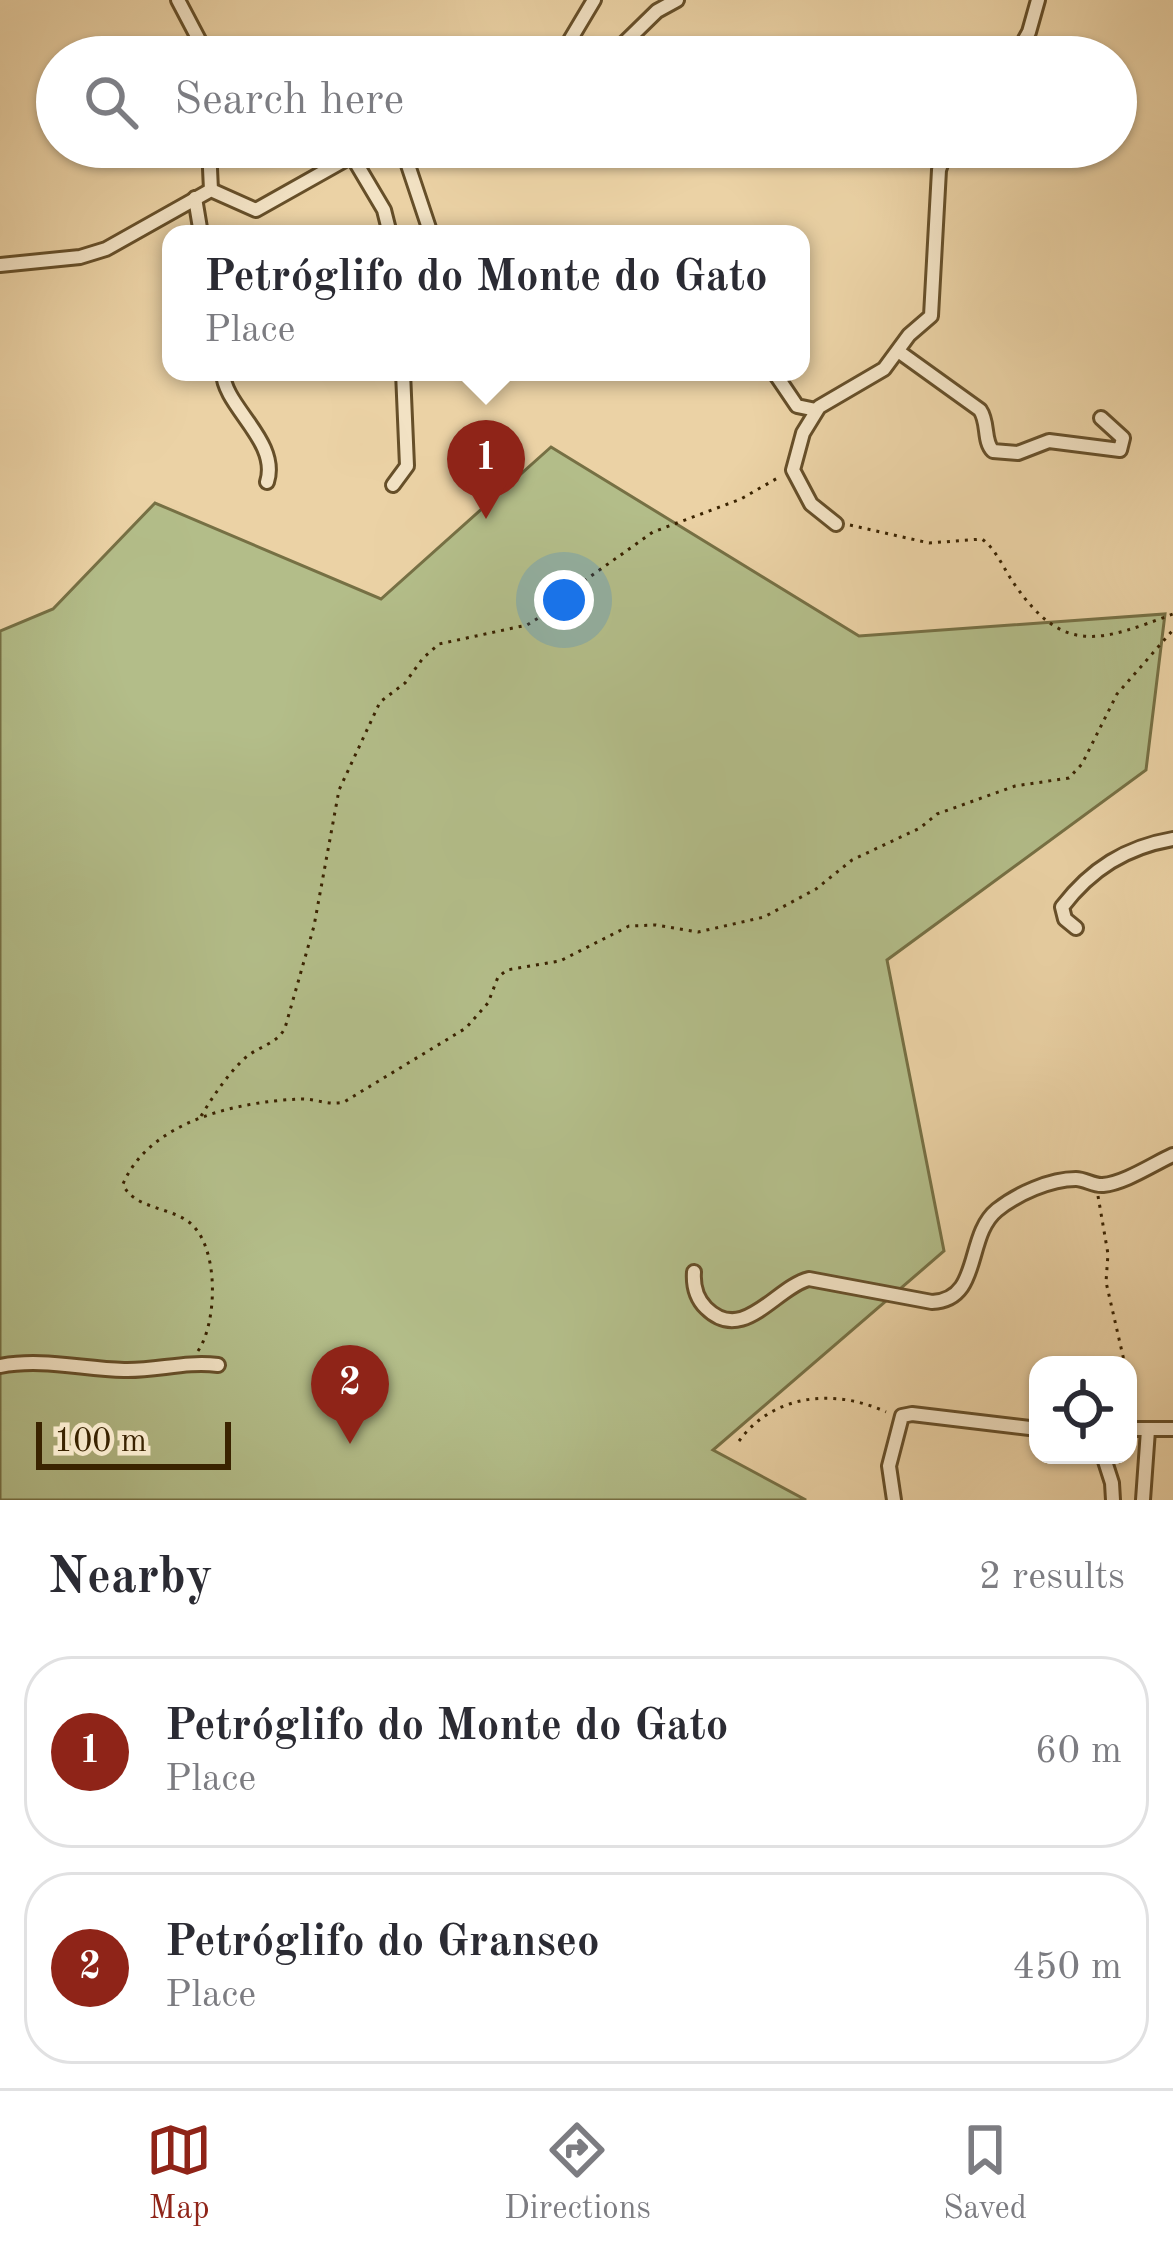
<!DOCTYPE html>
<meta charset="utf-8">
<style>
body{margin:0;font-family:"Old Standard TT",serif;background:#f7f7f7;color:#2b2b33}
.controls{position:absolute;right:36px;bottom:36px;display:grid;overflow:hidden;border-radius:24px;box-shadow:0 3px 9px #0004}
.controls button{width:108px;height:108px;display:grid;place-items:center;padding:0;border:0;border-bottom:3px solid #e1e1e2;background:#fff;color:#2b2b33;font:60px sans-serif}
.scale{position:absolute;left:36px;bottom:30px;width:195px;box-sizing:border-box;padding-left:12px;border:6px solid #3a2300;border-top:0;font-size:33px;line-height:42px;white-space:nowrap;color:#3a2300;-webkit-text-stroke:9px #f2e2c4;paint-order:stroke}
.you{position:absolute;left:564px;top:600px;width:42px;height:42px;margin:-30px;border:9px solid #fff;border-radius:50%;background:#1a73e8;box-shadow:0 0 0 18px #1a73e833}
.badge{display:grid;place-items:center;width:78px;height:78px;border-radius:50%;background:#8f2418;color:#fff;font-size:39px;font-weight:700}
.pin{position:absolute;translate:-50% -99px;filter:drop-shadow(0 3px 6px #0008)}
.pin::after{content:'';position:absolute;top:63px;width:42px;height:36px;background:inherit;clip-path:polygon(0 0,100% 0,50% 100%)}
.popup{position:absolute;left:162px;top:225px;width:648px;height:156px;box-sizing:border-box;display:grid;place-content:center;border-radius:24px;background:#fff;filter:drop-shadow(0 3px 9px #0005);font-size:39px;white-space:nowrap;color:#7c7c81}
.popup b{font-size:45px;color:#2b2b33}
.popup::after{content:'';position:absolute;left:50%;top:100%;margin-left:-24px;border:24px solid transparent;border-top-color:#fff}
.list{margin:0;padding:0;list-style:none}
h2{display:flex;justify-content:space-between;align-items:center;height:156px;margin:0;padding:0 48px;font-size:51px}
h2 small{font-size:39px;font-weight:400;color:#7c7c81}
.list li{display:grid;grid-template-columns:78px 1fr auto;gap:36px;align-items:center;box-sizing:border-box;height:192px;margin:0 24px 24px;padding:0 24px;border:3px solid #e1e1e2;border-radius:48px}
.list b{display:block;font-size:45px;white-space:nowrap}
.list p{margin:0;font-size:39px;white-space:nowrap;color:#7c7c81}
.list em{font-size:39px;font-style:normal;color:#7c7c81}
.icon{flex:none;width:66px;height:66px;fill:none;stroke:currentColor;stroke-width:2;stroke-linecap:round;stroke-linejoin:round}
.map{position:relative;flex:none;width:1173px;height:1500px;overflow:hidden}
.search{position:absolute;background:#fff;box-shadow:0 3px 9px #0004;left:36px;right:36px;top:36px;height:132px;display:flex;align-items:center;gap:30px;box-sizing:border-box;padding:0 42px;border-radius:66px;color:#7c7c81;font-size:45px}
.sheet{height:588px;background:#fff}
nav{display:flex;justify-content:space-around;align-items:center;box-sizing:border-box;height:168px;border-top:3px solid #e1e1e2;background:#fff;font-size:33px;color:#7c7c81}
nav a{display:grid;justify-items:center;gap:6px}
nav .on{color:#8f2418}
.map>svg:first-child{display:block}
</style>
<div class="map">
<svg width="1173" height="1500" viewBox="0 0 1173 1500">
<rect width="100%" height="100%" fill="#ebd2a5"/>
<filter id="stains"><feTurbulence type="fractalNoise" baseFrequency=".00167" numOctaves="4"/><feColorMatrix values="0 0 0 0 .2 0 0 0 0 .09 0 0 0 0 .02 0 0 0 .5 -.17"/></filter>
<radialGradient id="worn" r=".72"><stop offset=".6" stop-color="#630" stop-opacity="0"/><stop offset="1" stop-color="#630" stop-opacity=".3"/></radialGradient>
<polygon fill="#b3bd89" stroke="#767044" stroke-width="3" points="551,447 859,636 1165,614 1146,770 887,960 944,1251 713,1450 806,1500 0,1500 0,631 53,609 155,503 381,599"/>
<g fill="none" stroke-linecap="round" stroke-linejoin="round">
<g stroke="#664f29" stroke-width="18">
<g id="minor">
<polyline points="178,0 208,57"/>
<polyline points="612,55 657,11 677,0"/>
<polyline points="560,57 594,0"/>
<polyline points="571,57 624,57"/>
<polyline points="1015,57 1029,32 1038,0"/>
<polyline points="209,147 211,190"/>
<polyline points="402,147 431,234"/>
<polyline points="352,156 384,210 390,234"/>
<polyline points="195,198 201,234"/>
<polyline points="0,265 80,257 106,249 211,190 256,210 368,147"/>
<path d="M898,351L980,410C989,423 983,441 993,451L1018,453L1049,441L1120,450L1123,438L1101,418"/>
<path d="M223,372C223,406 280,441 267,482"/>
<polyline points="774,372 797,406 816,410"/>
<polyline points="393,485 407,466 403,372"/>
<polyline points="836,524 811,504 793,470 803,433 819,407 884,369 909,335 931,316 939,170 947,147"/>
<path d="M1076,928L1065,919L1062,907C1091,869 1126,847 1173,839"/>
<path d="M694,1272C693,1286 696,1298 706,1308C743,1345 776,1287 809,1279L932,1302C982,1300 965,1236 997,1210C1017,1194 1050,1179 1076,1179C1085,1179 1094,1186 1103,1185C1125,1183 1153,1164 1173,1155"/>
<path d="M0,1366C42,1358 82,1369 124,1370C157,1371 184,1361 218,1365"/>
<polyline points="1128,1429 1173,1429"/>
<polyline points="1103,1455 1112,1483 1113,1500"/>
<polyline points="894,1500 889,1466 902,1416 912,1414 1038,1429"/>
<polyline points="1143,1500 1148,1430"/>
</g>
</g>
<g stroke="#3a2300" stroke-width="3" stroke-dasharray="3 6" stroke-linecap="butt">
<path d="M850,525L929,543L982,539C997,550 1004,570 1015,585C1064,656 1101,641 1173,614"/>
<path d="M201,1116C214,1095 227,1075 245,1058C259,1046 277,1044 285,1028L314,926L339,790L380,702L405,683L423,658L439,644L527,625L559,605L584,581L653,532L741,499L781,476"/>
<polyline points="1098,1196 1108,1254 1106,1282 1125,1365"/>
<path d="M198,1351C218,1322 220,1241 186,1220C166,1207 132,1207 123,1184C150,1121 236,1102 299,1099C315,1098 328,1106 344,1102L466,1028L488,1003L498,977L507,970L560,961L629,926L656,925L698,932L764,917L816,889L852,860L920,828L937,814L1015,786L1069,778L1082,764L1117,694L1173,630"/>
<polyline points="1128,1376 1136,1416"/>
<path d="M739,1441C773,1394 835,1388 886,1412"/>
</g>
<use href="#minor" stroke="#f2e2c4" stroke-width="12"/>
</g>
<rect width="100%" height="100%" filter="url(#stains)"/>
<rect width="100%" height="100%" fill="url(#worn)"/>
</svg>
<div class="controls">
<button><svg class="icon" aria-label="locate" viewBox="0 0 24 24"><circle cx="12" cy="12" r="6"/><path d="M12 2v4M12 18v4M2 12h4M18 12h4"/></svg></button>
</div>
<div class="scale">100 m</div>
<div class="you"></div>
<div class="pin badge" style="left:486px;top:519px">1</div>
<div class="popup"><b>Petróglifo do Monte do Gato</b>Place</div>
<div class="pin badge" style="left:350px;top:1444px">2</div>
<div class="search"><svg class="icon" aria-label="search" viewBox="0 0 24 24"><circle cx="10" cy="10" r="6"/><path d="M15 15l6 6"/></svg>Search here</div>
</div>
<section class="sheet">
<h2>Nearby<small>2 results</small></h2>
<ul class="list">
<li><span class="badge">1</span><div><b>Petróglifo do Monte do Gato</b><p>Place</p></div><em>60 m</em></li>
<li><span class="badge">2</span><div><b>Petróglifo do Granseo</b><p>Place</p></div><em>450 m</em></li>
</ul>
</section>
<nav>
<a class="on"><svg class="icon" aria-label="map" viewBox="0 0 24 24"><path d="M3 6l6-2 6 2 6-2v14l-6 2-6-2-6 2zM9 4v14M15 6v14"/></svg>Map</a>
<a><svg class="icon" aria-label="directions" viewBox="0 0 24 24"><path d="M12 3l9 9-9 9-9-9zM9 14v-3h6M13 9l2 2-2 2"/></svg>Directions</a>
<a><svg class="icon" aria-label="saved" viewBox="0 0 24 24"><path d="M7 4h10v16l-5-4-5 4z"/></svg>Saved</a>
</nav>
